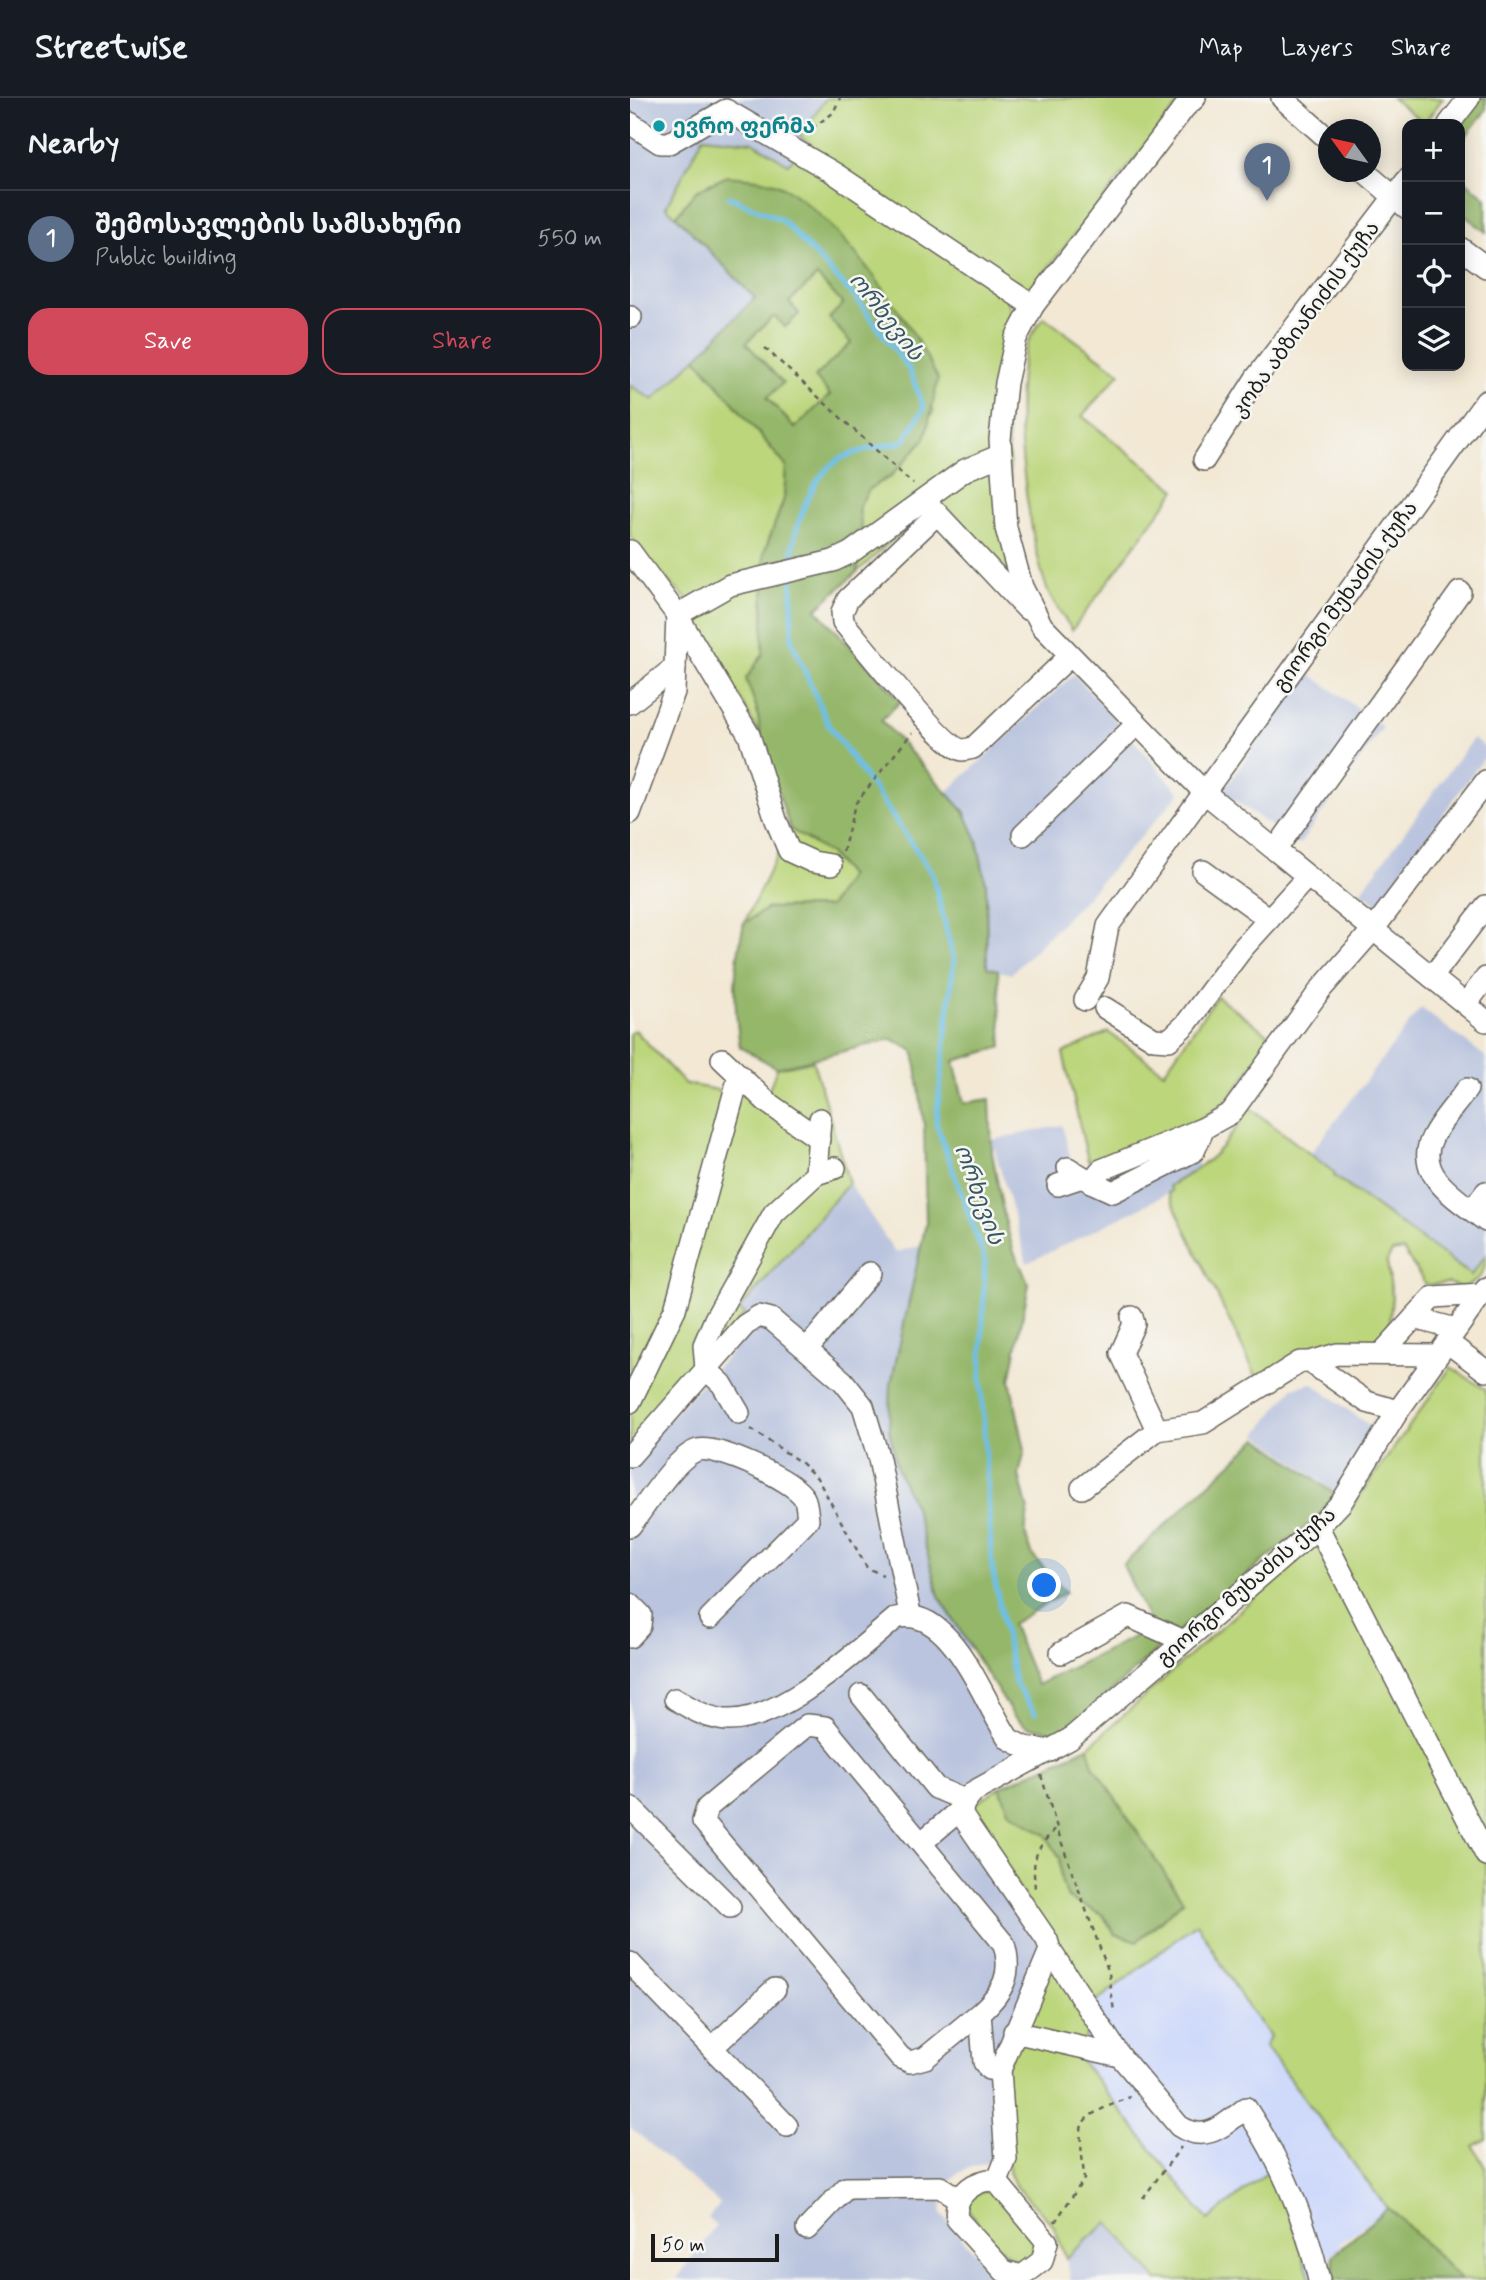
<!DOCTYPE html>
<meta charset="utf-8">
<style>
body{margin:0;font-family:Mynerve,"Noto Sans Georgian",sans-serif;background:#20242c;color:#f1f3f6}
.controls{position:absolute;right:21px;top:21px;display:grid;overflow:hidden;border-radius:14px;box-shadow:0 4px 18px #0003}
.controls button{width:63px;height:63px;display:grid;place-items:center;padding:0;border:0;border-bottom:2px solid #363941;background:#171b24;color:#f1f3f6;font:35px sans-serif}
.compass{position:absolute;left:688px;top:21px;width:63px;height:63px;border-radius:50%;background:#171b24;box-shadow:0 4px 18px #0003;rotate:303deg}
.scale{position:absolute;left:21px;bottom:18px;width:128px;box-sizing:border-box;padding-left:7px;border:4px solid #1c1c1c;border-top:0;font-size:19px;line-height:24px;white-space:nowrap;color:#1c1c1c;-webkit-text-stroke:5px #f6f6f2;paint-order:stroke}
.you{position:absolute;left:415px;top:1488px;width:24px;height:24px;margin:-18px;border:5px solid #fff;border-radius:50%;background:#1a73e8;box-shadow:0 0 0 10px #1a73e833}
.badge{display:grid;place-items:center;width:46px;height:46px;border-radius:50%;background:#d1495b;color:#fff;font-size:23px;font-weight:700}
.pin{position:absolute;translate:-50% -58px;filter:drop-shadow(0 2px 4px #0008)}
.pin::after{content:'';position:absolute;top:37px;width:24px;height:21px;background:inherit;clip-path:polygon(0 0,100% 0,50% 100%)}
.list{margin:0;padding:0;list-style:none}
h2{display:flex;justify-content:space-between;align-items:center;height:91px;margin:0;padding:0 28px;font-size:30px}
h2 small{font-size:23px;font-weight:400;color:#9ea1a6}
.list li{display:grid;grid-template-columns:46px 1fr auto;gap:21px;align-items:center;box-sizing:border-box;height:98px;padding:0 28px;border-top:2px solid #363941}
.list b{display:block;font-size:26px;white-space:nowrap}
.list p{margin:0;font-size:23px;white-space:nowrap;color:#9ea1a6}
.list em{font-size:23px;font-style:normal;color:#9ea1a6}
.actions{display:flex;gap:14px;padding:21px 28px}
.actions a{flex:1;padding:16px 0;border:2px solid #d1495b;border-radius:21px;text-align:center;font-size:24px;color:#d1495b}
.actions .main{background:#d1495b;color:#fff}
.icon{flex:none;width:38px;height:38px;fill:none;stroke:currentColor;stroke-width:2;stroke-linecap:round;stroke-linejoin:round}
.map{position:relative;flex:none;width:856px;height:2182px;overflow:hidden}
header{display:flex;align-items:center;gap:42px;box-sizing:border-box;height:98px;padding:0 35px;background:#171b24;border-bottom:2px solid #363941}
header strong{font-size:33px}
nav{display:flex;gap:38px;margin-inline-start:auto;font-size:24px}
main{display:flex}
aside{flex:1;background:#171b24}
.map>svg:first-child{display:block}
</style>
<header>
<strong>Streetwise</strong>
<nav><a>Map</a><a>Layers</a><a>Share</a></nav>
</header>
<main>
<aside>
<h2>Nearby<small></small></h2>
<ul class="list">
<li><span class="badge" style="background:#5c6f8a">1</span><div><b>შემოსავლების სამსახური</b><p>Public building</p></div><em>550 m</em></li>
</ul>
<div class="actions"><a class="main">Save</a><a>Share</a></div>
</aside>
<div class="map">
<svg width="856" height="2182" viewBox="0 0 856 2182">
<rect width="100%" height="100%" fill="#f6f6f2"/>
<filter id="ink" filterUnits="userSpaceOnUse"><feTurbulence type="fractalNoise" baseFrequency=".0143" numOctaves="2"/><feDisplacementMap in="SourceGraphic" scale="14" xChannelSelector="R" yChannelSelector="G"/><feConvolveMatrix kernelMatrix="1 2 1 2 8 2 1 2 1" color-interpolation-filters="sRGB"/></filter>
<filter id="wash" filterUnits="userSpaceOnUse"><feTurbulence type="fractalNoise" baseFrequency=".00686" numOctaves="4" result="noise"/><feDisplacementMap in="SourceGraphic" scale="28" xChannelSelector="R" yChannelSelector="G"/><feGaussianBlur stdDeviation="1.57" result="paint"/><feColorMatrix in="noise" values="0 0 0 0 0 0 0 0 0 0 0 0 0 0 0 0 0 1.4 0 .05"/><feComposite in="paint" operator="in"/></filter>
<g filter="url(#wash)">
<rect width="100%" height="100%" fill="#f2e8d4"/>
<polygon fill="#cfdafa" points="567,1825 613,1902 641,1938 635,1949 757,2110 709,2146 711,2149 700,2157 701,2182 643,2182 586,2154 449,1960 466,1904"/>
<g fill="#bac4de">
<polygon points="0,0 196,0 170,37 177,43 159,66 123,44 36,109 125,200 23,303 0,287"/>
<polygon points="676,573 753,629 669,747 593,694"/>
<polygon points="444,576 550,695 453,803 381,876 357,870 356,786 317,694"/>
<polygon points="843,640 856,650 856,657 748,806 731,794"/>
<polygon points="791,910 856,959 856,1157 841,1177 704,1077 680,1056"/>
<polygon points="432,1027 441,1061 452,1074 530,1039 564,1059 570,1071 540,1088 542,1093 496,1117 397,1165 362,1042"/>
<polygon points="219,1085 265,1154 291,1148 261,1286 259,1331 267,1370 285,1411 309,1498 340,1549 324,1563 372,1646 387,1659 333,1688 322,1705 328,1734 403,1834 410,1849 366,2062 336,2071 323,2079 313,2099 311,2116 369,2182 46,2182 86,2127 78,2120 90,2106 0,2029 0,1363 127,1226 109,1212"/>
<polygon points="682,1285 741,1329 744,1344 708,1396 627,1336 663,1290"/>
<polygon points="478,2124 527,2182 441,2182 436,2160"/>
</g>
<g fill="#bcd67b" stroke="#6c794c" stroke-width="2">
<polygon points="196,0 553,0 403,189 390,192 205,66 170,38"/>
<polygon points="762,0 813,0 794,25"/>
<path d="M73,39L123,44L158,66L166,58L378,201L383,234L372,263L389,498L303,405L227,474L232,437L229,408L240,390L260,379L304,313L125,81C82,77 72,86 46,118L36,109Z"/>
<polygon points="187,178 214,206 222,245 185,279 201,296 165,330 137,300 152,285 116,245 144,218 155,229 169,216 159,204"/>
<path d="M414,219L490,275L452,318L546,392L442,532C434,519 423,505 417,491C398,438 377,292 399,242C403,234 409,226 414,219Z"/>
<polygon points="66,260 156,368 154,401 134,455 133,557 116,581 127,611 131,639 56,500 20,466 0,438 0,287 23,302"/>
<polygon points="160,731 200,756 219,778 199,809 138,810 114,825"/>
<path d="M587,898L642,939C627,959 614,983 597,1001C568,1032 498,1051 458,1063L433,955L478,934L534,974Z"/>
<polygon points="5,932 55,986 110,996 138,994 147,970 183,963 219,1085 109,1212 115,1216 0,1347 0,935"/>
<path d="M620,1010L705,1075L704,1078L841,1177L856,1157C856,1175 849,1183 833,1190L818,1185L796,1187L773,1152L762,1154L757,1163L762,1198L759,1234L740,1250L627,1280L538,1095L542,1093L539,1088C584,1063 592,1051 620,1010Z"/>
<polygon points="821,1269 856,1292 856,2041 843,2048 856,2071 856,2182 831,2182 770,2120 757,2110 635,1948 640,1938 613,1902 567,1825 466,1904 449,1960 578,2122 644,2069 681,2182 527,2182 478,2124 436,2160 423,2127 385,2087 379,2074 375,1972 426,1848 342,1719 343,1707 370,1689 379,1713 416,1737 430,1760 431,1782 438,1800 473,1817 485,1836 508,1843 553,1803 462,1669 458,1649 717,1416"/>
<path d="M360,2091L407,2144L406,2155C402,2159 399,2163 393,2163C376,2164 346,2124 338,2110L340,2097Z"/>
</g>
<g fill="#95b76b" stroke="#586a44" stroke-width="2" fill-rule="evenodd">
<polygon points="846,0 856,0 856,12 830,46 830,26"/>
<path d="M97,78C115,80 139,80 155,90C213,126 278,219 308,281L295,341L260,379L240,390L229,408L232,437L227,474L186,511L271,603L251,622L334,713L347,742L356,786L357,869L368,872L372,949L324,963L334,1005L360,1001L362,1055L373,1114L383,1152L399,1186L380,1282L395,1352L389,1377L398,1413L395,1435L403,1458L436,1494L382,1526L407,1587L522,1530L493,1467L628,1340L706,1397L684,1422L547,1534L435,1635L397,1629L383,1617L340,1549L309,1498L285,1411L267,1370L259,1331L261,1286L296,1125L294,1028L284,953L262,941L147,970L110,949C103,899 103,874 114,825L138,810L199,809L219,778L200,756L160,731L131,639L127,611L116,581L133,556L134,455L154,401L156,368L66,260L125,200L46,118L66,93ZM187,178L213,206L199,220L221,245L185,279L200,297L165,330L137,300L153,285L116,245L144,218L155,229L169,216L159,204Z"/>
<polygon points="830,79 856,100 856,134 830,114"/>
<polygon points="458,1649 463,1667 553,1803 507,1843 485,1836 473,1817 438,1800 431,1782 430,1760 416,1737 379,1713 370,1689"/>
<polygon points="757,2110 770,2120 831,2182 704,2182 703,2158"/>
</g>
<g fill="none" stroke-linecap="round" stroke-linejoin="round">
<g stroke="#6cc0e8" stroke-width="5">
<path d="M99,99L152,122L226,200L279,271L294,310L274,343C254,349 228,351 210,361C180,377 161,436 162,467"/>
<polyline points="162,477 162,544 198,626 240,686"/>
<polyline points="242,688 302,775 324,862 306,1025 355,1162 351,1280 362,1469 385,1585 405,1615"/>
</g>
</g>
</g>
<g filter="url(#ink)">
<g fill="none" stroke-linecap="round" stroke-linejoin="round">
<g stroke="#67635c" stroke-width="24">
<g id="minor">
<polyline points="565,0 555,9 403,208 386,240 376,285 370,341 376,430 392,489 412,528 575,695 856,923"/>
<polyline points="652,0 698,41"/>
<polyline points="0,25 30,45 39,45 96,12 204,75 403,208"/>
<polyline points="819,26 839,0"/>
<polyline points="735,74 777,110"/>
<polyline points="830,150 856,169"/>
<polyline points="0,219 1,219"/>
<polyline points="574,362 626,280 777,82"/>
<polyline points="299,407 397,511"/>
<path d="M307,416L218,501L212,514L213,524C230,544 313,649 332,652C336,652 339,651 343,650L440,558"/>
<polyline points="0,453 47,517 119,637 146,722 159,753 183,764 201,767"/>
<polyline points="47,517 100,487 203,463 220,455 335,372 371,357"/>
<polyline points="0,605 45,569"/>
<polyline points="0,715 44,594 47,517"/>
<polyline points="393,737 507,626"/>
<polyline points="646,751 830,494"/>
<polyline points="573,773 639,821"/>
<polyline points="802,879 856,808"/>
<polyline points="455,902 468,880 478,828 856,303"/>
<polyline points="836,906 856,880"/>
<polyline points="475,910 524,941 539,942 556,926 612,851 677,779"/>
<polyline points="92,961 138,1005 189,1041"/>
<path d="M837,991C826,1007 810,1023 802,1040C783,1078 832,1104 856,1123"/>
<polyline points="574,1030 564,1053 483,1094 461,1084 471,1072 574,1030 601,1015 691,891 742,833 856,683"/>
<polyline points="438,1070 461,1084"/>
<polyline points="186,1076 190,1021"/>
<polyline points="428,1087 452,1079"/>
<polyline points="842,1112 856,1094"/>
<polyline points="502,1219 504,1226 491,1255 527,1332"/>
<polyline points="784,1220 826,1231"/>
<polyline points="817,1244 856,1273"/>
<polyline points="177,1251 240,1175"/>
<polyline points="751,1256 803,1199 852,1196"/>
<polyline points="680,1264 707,1256 807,1257"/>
<polyline points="0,1304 45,1211 109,978"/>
<polyline points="109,1315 92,1286 76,1271 74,1247 85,1221 144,1115 186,1076 205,1070"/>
<polyline points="0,1358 115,1227 129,1218 141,1221 213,1283 233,1308 249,1361 280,1516"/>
<polyline points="452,1390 527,1332 573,1325 670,1264 680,1264 737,1304 768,1313"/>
<path d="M0,1428C15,1409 46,1358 68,1352C87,1347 164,1382 174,1400C177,1405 177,1415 178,1421L80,1520"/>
<polyline points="688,1429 856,1757"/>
<polyline points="0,1506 11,1517 10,1528 0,1539"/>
<polyline points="431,1555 498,1518 554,1543"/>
<polyline points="231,1597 306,1690 335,1702"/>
<path d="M45,1601C59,1609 72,1618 89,1621C143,1632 227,1553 266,1520C321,1505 353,1604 379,1641L394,1649L420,1653"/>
<polyline points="0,1709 100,1809"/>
<polyline points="291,1745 331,1711"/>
<path d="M420,1852L490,1958L549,2028C576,2046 594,2027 616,2010C651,2063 675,2120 689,2182"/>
<polyline points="0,1865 157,2028"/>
<path d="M350,1915C373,1894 383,1877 374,1846L195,1629L177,1627L77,1710L73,1723L271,1960L280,1964L295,1960L350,1915L354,1964L359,1971L370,1972"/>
<polyline points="384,1934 490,1958"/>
<polyline points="82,1950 145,1891"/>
<path d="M358,2082L367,2084L417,2144L412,2163L392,2178L374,2173L327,2121C323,2100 339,2086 358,2082Z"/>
<path d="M367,2084L376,2061L370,1972L420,1852L417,1842L333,1719C330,1708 336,1702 343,1694L440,1641L688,1429L711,1405L768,1313L856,1190"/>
<polyline points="177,2131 216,2090 310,2089 329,2101"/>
</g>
</g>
<g stroke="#67635c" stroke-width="2.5" stroke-dasharray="5 5" stroke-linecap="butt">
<polyline points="174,36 203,15 210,0"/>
<polyline points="135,250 283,386"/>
<polyline points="213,754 225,706 282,635"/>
<polyline points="121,1331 170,1364 187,1380 237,1470 253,1477"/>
<polyline points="411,1677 431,1743 479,1875 484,1914"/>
<path d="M405,1790C402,1759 405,1752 427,1729"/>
<polyline points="513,2100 551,2049"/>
<path d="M425,2124L454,2081C450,2018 439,2025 500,1999"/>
</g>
<use href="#minor" stroke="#fff" stroke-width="21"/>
</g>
</g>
<circle fill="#0f9aa8" stroke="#f6f6f2" stroke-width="2.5" cx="29" cy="28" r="7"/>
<g text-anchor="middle" stroke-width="5" stroke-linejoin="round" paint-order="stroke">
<g font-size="21" font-weight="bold" fill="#0d838f" stroke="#f6f6f2" text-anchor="start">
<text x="43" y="35">ევრო ფერმა</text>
</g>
<g font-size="21" fill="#1c1c1c" stroke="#f6f6f2">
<text transform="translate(675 221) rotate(-54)" y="7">კობა აბზიანიძის ქუჩა</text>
<text transform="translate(715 498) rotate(-54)" y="7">გიორგი მუხაძის ქუჩა</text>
<text transform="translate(616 1488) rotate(-41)" y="7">გიორგი მუხაძის ქუჩა</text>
</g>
<g font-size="23" font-style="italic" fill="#385563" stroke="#f6f6f2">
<text transform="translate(257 218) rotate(52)" y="8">ორხევის</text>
<text transform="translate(350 1096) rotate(70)" y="8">ორხევის</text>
</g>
</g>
</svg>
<div class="controls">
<button>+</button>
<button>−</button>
<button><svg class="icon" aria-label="locate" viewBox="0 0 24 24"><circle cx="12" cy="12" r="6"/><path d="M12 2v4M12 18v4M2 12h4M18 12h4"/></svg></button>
<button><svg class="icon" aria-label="layers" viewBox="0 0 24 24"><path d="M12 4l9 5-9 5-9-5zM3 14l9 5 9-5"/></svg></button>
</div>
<svg class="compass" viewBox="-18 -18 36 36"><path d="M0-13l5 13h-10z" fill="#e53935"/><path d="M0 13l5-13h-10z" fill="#9ea1a6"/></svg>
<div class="scale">50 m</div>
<div class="you"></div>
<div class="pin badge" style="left:637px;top:103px;background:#5c6f8a">1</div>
</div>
</main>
